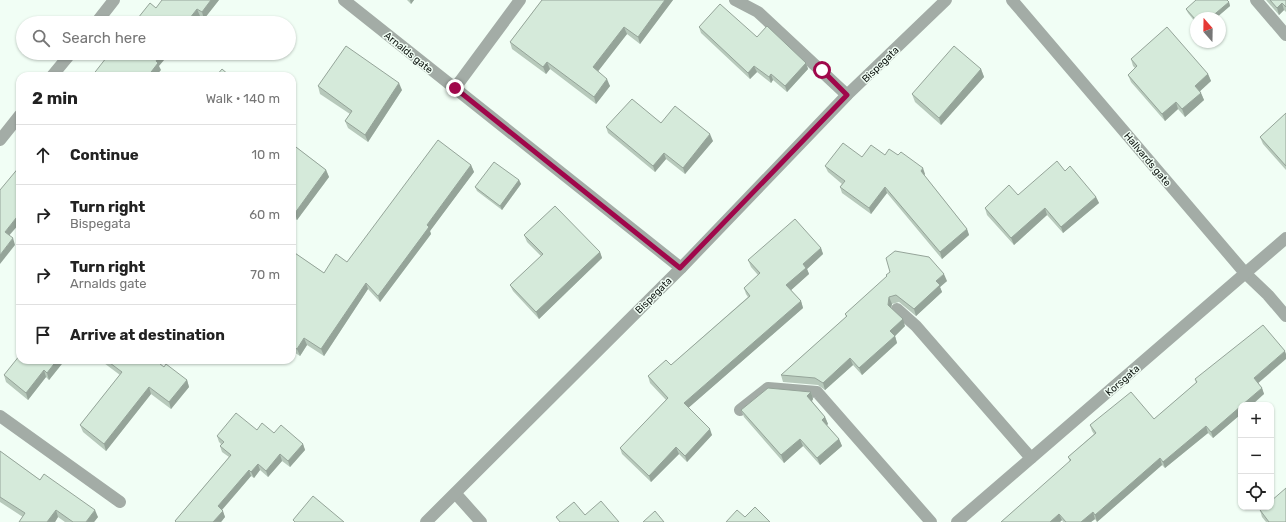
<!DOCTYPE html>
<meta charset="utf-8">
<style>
body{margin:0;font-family:Rubik,sans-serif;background:#f6f6f6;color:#222}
.controls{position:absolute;right:12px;bottom:12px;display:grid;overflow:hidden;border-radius:8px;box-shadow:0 1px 3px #0004}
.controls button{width:36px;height:36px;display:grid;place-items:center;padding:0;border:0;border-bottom:1px solid #e0e0e0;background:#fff;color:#222;font:20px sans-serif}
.compass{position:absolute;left:1190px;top:12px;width:36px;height:36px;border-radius:50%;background:#fff;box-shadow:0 1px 3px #0004;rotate:340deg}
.stop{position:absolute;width:12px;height:12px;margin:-9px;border:3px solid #a0074b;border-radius:50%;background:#fff}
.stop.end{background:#a0074b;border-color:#fff;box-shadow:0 1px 4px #0008}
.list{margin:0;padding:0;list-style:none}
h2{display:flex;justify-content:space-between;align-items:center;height:52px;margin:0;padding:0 16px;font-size:17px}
h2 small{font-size:13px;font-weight:400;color:#767676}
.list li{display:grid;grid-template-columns:26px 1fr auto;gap:12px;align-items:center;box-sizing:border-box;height:60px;padding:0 16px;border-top:1px solid #e0e0e0}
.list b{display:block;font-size:15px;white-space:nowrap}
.list p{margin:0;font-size:13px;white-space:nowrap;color:#767676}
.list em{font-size:13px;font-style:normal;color:#767676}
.icon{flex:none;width:22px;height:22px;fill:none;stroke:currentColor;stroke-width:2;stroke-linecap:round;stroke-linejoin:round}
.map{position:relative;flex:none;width:1286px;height:522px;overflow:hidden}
.search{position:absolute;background:#fff;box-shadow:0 1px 3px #0004;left:16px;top:16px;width:280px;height:44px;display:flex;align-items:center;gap:10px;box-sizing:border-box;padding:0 14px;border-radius:22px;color:#767676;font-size:15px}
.panel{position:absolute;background:#fff;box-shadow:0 1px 3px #0004;left:16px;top:72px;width:280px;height:292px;border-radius:12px}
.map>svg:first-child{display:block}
</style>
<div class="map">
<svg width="1286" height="522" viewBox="0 0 1286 522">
<rect width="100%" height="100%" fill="#f1fef5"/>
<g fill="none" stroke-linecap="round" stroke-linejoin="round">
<g stroke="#a3aca6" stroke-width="12">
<polyline points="735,0 758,12 847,95"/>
<polyline points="1256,0 1286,35"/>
<polyline points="455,88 520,0"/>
<polyline points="897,309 916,326 1031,458"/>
<polyline points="740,410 768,388 817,392 931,522"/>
<polyline points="0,416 120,502"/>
</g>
<g stroke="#a3aca6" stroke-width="12">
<polyline points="344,0 681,268"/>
<polyline points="1012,0 1245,273 1268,295 1286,316"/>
<polyline points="96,23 114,0"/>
<polyline points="52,76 71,53"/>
<polyline points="0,140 20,115"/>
<polyline points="456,494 481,522"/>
<polyline points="426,522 681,268 847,95 946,0"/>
<polyline points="957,522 1286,238"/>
</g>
</g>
<g fill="#b7c9bb">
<polygon points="219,0 204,19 200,16 194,23 134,23 156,8"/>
<polygon points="407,0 414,0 411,4"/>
<polygon points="542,0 673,0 640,44 627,34 598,71 610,86 596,104 550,69 546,74 512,49 510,42"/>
<polygon points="1266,0 1286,0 1286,12 1284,10 1279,15"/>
<polygon points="1229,2 1230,6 1216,18 1196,18 1196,23 1188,13 1186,9"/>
<polygon points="699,27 757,37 806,63 808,69 787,92 773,80 771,83 757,72 750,79 701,33"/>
<polygon points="1131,59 1208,74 1211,81 1200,91 1204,100 1185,117 1178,109 1165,121 1131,82 1128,75 1135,68 1133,66"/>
<polygon points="981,69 984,77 941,125 915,102 912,94"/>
<polygon points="318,86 402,90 368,142 348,128 345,121 350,114 320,94"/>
<polygon points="1286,113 1286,170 1263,144 1260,137"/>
<polygon points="661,123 713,141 685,174 666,159 655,172 608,133 606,127"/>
<polygon points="292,144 326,170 329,177 297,220 292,216"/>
<polygon points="885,155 898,155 925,174 924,175 967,229 969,235 942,259 887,193 871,214 842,193 840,187 842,184 828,172 825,166 862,157"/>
<polygon points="471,165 474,172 430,231 431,234 380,302 368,289 324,356 307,345 300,356 292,351 292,251 324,273 347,262"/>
<polygon points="1065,171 1096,197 1099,203 1063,233 1047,215 1014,245 987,215 985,208 1018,195"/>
<polygon points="519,180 521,184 502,210 477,191 475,187"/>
<polygon points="524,235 600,252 602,258 539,319 513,291 510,285 541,256 527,242"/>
<polygon points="821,248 823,254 807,269 809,274 791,290 801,301 803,308 688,408 712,435 687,462 679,454 651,482 622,454 620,448 666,400 650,383 648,376 671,365 748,297 746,294 744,288 758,275 751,267 748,260"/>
<polygon points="886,275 947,281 940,287 942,292 916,316 899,302 892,304 891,308 905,326 895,336 897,343 862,375 853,365 825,390 818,385 783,382 781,375 846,317 845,314 887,277"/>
<polygon points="65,360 49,380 46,377 28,400 6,382 4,375"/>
<polygon points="100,360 155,360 164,367 187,380 189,387 171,409 151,394 106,451 83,432 80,425 120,375"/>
<polygon points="1195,379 1258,383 1262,388 1264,394 1241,405 1241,414 1213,438 1208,433 1165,468 1162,465 1097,522 1095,519 1091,522 1063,522 1062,520 1060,522 1001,522 1070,462 1068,457 1094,434 1092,431 1090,425 1154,419 1196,383"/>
<polygon points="811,392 813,399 812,401 825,417 828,424 827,425 839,439 842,446 820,465 803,446 784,463 744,417 741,410"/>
<polygon points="257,430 274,433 303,444 305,450 290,467 282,461 268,477 260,470 254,478 251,476 222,510 225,517 221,522 175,522 175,521 229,457 222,452 220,446 221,444 219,442 217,436"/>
<polygon points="0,451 40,480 98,517 94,522 65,522 58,517 55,522 19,522 23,517 0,502"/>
<polygon points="1260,510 1286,522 1266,522 1262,517"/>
</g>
<g fill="#95a499">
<polygon points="211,0 219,0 204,19 202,12"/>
<polygon points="410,0 414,0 411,4"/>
<polygon points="665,0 673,0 640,44 638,37"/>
<polygon points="1229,2 1230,6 1216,18 1210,18"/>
<polygon points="1282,3 1284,10 1279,15 1277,8"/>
<polygon points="197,9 200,16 194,23 186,23"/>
<polygon points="624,27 627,34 596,74 593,67"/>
<polygon points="162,53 170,53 159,66 161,70 156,76 148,76 156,61"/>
<polygon points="547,62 550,69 546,74 543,67"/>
<polygon points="806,63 808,69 787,92 785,86"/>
<polygon points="754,66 757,72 750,79 748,73"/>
<polygon points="981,69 984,77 941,125 939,118"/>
<polygon points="771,74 773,80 771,83 769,77"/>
<polygon points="1208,74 1211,81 1198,93 1195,86"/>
<polygon points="607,79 610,86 596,104 594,97"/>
<polygon points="399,83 402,90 368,142 365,135"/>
<polygon points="1201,93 1204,100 1185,117 1182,109"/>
<polygon points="1176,102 1178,109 1165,121 1162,114"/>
<polygon points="710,134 713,141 685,174 683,168"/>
<polygon points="664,153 666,159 655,172 653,166"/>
<polygon points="471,165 474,172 430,231 431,234 380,302 378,296 427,225"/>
<polygon points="923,168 925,174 923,177 921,171"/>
<polygon points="326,170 329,177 297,220 295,213"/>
<polygon points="519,180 521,184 502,210 500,206"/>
<polygon points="885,187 887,193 871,214 869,208"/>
<polygon points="1096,197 1099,203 1063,233 1061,227"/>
<polygon points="1045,208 1047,215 1014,245 1011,238"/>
<polygon points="20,213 20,223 7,238 5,232"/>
<polygon points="967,229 969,235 942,259 940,252"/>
<polygon points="13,238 15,245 0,264 0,255"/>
<polygon points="821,248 823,254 807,269 809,274 789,292 786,285 803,264"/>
<polygon points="600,252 602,258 539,319 536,312"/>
<polygon points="944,274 947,281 940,287 942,292 916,316 914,309 936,281"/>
<polygon points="366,283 368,289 324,356 321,349"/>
<polygon points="889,297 892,304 890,312 888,305"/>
<polygon points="801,301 803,308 686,410 684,403"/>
<polygon points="903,319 905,326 893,338 890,331"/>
<polygon points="895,336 897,343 862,375 859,368"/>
<polygon points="304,338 307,345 300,356 297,349"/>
<polygon points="1285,351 1286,354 1286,359 1256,385 1254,378"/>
<polygon points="850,358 853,365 825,390 823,383"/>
<polygon points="57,360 65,360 49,380 47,373"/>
<polygon points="44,370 46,377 28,400 26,393"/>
<polygon points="187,380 189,387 171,409 169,402"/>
<polygon points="149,387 151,394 106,451 104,444"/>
<polygon points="1262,388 1264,394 1252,405 1242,405"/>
<polygon points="811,392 813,399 810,404 807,396"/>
<polygon points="1241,406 1241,414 1213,438 1211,432"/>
<polygon points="825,417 828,424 825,427 822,420"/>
<polygon points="1206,426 1208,433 1165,468 1163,462"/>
<polygon points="710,429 712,435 687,462 685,456"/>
<polygon points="800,439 803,446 784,463 781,455"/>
<polygon points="839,439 842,446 820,465 817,458"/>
<polygon points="303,444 305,450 290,467 288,461"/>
<polygon points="676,447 679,454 651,482 649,476"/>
<polygon points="280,454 282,461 268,477 266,471"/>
<polygon points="1160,458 1162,465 1097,522 1095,515"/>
<polygon points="258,464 260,470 254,478 251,472"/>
<polygon points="249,470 251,476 220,512 218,506"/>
<polygon points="56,510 58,517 55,522 47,522"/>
<polygon points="95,510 98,517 94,522 86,522"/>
<polygon points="223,511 225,517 221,522 213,522"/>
<polygon points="1093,512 1095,519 1091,522 1081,522"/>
<polygon points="1059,514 1062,520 1060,522 1050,522"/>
</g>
<g fill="#d5eada" stroke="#95a499">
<polygon points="162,0 211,0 202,12 197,9 186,23 134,23 150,3 156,8"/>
<polygon points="542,0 665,0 638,37 624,27 593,67 607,79 594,97 547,62 543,67 510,42"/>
<polygon points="1196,0 1227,0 1229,2 1210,18 1196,18 1196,20 1186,9"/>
<polygon points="1270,0 1286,0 1286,7 1282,3 1277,8"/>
<polygon points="720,4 757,37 767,26 806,63 785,86 771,74 769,77 754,66 748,73 699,27"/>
<polygon points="1167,27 1208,74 1195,86 1201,93 1182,109 1176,102 1162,114 1128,75 1137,66 1131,59"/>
<polygon points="346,46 399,83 365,135 345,121 352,111 318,86"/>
<polygon points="954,46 981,69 939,118 912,94"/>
<polygon points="110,53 162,53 156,61 158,63 148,76 92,76"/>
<polygon points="222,69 230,76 216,76"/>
<polygon points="632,99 661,123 675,106 710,134 683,168 664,153 653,166 606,127"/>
<polygon points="1286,113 1286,166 1260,137"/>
<polygon points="438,140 471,165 427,225 429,227 378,296 366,283 321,349 304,338 297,349 292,346 292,251 324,273 336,254 347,262"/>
<polygon points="843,143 862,157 871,145 885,155 889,149 898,155 901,152 923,168 921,171 967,229 940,252 885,187 869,208 840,187 845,181 825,166"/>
<polygon points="292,144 326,170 295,213 292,211"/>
<polygon points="1057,161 1065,171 1070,166 1096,197 1061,227 1045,208 1011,238 985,208 1009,185 1018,195"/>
<polygon points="494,162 519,180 500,206 475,187"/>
<polygon points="20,166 20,213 5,232 13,238 0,255 0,190"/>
<polygon points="555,206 600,252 536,312 510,285 543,254 524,235"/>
<polygon points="795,219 821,248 803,264 806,268 786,285 801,301 684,403 710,429 685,456 676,447 649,476 620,448 668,398 648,376 666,360 671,365 750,296 744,288 760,273 748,260"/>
<polygon points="895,251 929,257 944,274 936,281 940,285 914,309 896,295 889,297 888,305 903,319 890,331 895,336 859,368 850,358 823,383 815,378 781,375 847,316 845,314 887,276 886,275 890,272 886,258"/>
<polygon points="1263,325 1285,351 1254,378 1262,388 1242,405 1241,405 1241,406 1211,432 1206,426 1163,462 1160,458 1095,515 1093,512 1081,522 1066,522 1059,514 1050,522 1001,522 1071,460 1068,457 1096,433 1090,425 1131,392 1154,419 1197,382 1195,379"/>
<polygon points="20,355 20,360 57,360 47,373 44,370 26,393 4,375"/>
<polygon points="106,360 155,360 164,367 166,364 187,380 169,402 149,387 104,444 80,425 122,372"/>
<polygon points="768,388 811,392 807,396 825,417 822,420 839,439 817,458 800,439 781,455 741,410"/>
<polygon points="236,413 257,430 262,423 274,433 281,425 303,444 288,461 280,454 266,471 258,464 251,472 249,470 218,506 223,511 213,522 176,522 175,521 231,455 220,446 224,442 217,436"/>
<polygon points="0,451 40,480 44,474 95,510 86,522 73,522 56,510 47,522 19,522 25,513 0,497"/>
<polygon points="1286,488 1286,522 1269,522 1260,510 1264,507 1271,507 1271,501"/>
<polygon points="313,496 344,522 295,522 293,520"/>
<polygon points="601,501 619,522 560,522 556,517 574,502 585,515"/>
<polygon points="755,507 770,522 726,522 737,510 745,517"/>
<polygon points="655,511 664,522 643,522"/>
</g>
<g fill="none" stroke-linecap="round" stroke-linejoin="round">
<polyline stroke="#a0074b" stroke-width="5" points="455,88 680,268 847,95 822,70"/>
</g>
<g text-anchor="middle" stroke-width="3" stroke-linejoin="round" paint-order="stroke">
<g font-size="10" fill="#0e1510" stroke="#f1fef5">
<text transform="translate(409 52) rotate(39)" y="4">Arnalds gate</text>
<text transform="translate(880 64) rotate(-44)" y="4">Bispegata</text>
<text transform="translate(1148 159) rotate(50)" y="4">Hallvards gate</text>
<text transform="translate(653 295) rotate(-45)" y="4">Bispegata</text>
<text transform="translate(1122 380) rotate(-41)" y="4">Korsgata</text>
</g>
</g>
</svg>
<div class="controls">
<button>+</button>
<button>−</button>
<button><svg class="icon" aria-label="locate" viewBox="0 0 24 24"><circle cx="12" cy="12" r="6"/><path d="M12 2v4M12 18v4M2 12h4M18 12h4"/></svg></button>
</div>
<svg class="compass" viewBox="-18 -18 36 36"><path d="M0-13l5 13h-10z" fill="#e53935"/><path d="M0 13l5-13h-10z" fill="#767676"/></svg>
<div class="stop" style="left:822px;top:70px"></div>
<div class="stop end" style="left:455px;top:88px"></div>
<div class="search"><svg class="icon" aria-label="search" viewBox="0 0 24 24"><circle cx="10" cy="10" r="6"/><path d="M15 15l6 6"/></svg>Search here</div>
<section class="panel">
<h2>2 min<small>Walk · 140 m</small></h2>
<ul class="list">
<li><svg class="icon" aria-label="ahead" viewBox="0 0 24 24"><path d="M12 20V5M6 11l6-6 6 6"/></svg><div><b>Continue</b></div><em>10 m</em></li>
<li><svg class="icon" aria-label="right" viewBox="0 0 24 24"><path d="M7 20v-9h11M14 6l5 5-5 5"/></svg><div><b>Turn right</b><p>Bispegata</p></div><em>60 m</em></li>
<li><svg class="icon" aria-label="right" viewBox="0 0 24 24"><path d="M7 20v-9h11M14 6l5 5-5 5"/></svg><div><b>Turn right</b><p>Arnalds gate</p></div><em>70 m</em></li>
<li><svg class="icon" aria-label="arrive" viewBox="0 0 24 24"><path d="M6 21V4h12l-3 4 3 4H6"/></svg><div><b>Arrive at destination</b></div></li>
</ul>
</section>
</div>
